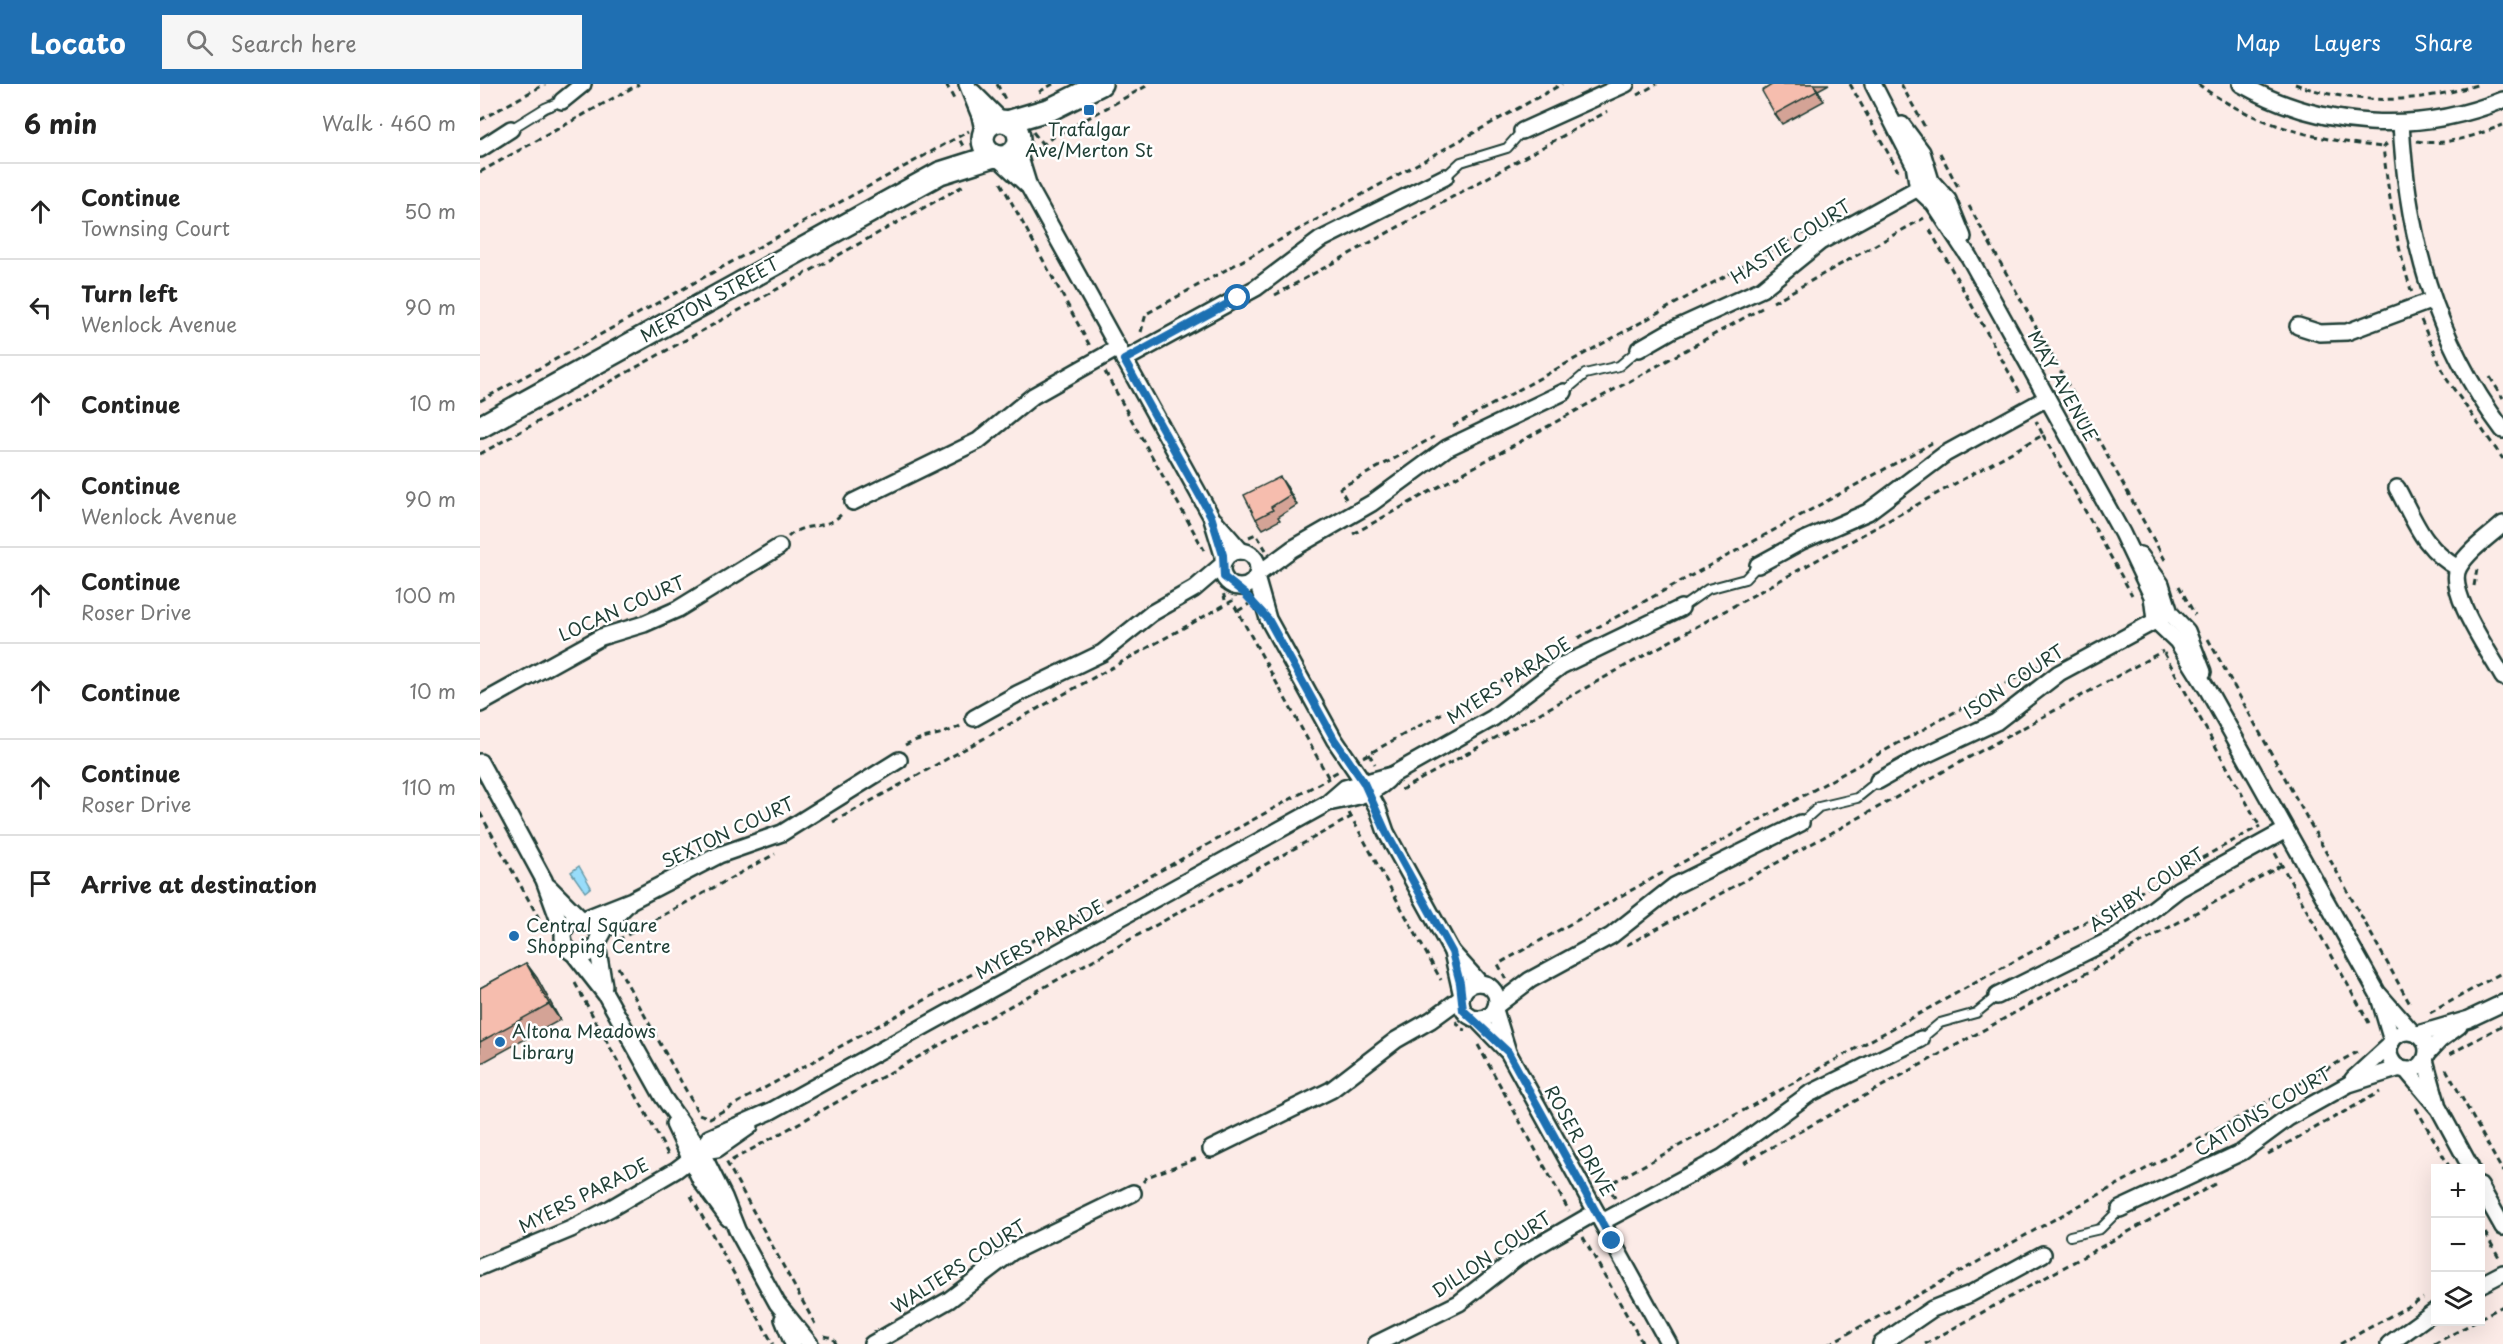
<!DOCTYPE html>
<meta charset="utf-8">
<style>
body{margin:0;font-family:"Playpen Sans",sans-serif;background:#f6f6f6;color:#222}
.controls{position:absolute;right:18px;bottom:18px;display:grid;overflow:hidden;border-radius:0px;box-shadow:0 6px 24px #0002}
.controls button{width:54px;height:54px;display:grid;place-items:center;padding:0;border:0;border-bottom:2px solid #e0e0e0;background:#fff;color:#222;font:30px sans-serif}
.stop{position:absolute;width:18px;height:18px;margin:-14px;border:4px solid #1f6fb2;border-radius:50%;background:#fff}
.stop.end{background:#1f6fb2;border-color:#fff;box-shadow:0 2px 6px #0008}
.list{margin:0;padding:0;list-style:none}
h2{display:flex;justify-content:space-between;align-items:center;height:78px;margin:0;padding:0 24px;font-size:26px}
h2 small{font-size:20px;font-weight:400;color:#767676}
.list li{display:grid;grid-template-columns:39px 1fr auto;gap:18px;align-items:center;box-sizing:border-box;height:96px;padding:0 24px;border-top:2px solid #e0e0e0}
.list b{display:block;font-size:22px;white-space:nowrap}
.list p{margin:0;font-size:20px;white-space:nowrap;color:#767676}
.list em{font-size:20px;font-style:normal;color:#767676}
.icon{flex:none;width:33px;height:33px;fill:none;stroke:currentColor;stroke-width:2;stroke-linecap:round;stroke-linejoin:round}
.map{position:relative;flex:none;width:2023px;height:1260px;overflow:hidden}
header{display:flex;align-items:center;gap:36px;box-sizing:border-box;height:84px;padding:0 30px;background:#1f6fb2;color:#fff}
header strong{font-size:28px}
nav{display:flex;gap:33px;margin-inline-start:auto;font-size:21px}
.search{width:420px;height:54px;background:#f6f6f6;display:flex;align-items:center;gap:15px;box-sizing:border-box;padding:0 21px;border-radius:0px;color:#767676;font-size:22px}
main{display:flex}
aside{flex:1;background:#fff}
.map>svg:first-child{display:block}
</style>
<header>
<strong>Locato</strong>
<div class="search"><svg class="icon" aria-label="search" viewBox="0 0 24 24"><circle cx="10" cy="10" r="6"/><path d="M15 15l6 6"/></svg>Search here</div>
<nav><a>Map</a><a>Layers</a><a>Share</a></nav>
</header>
<main>
<aside>
<h2>6 min<small>Walk · 460 m</small></h2>
<ul class="list">
<li><svg class="icon" aria-label="ahead" viewBox="0 0 24 24"><path d="M12 20V5M6 11l6-6 6 6"/></svg><div><b>Continue</b><p>Townsing Court</p></div><em>50 m</em></li>
<li><svg class="icon" aria-label="left" viewBox="0 0 24 24"><path d="M17 20v-9H6M10 6l-5 5 5 5"/></svg><div><b>Turn left</b><p>Wenlock Avenue</p></div><em>90 m</em></li>
<li><svg class="icon" aria-label="ahead" viewBox="0 0 24 24"><path d="M12 20V5M6 11l6-6 6 6"/></svg><div><b>Continue</b></div><em>10 m</em></li>
<li><svg class="icon" aria-label="ahead" viewBox="0 0 24 24"><path d="M12 20V5M6 11l6-6 6 6"/></svg><div><b>Continue</b><p>Wenlock Avenue</p></div><em>90 m</em></li>
<li><svg class="icon" aria-label="ahead" viewBox="0 0 24 24"><path d="M12 20V5M6 11l6-6 6 6"/></svg><div><b>Continue</b><p>Roser Drive</p></div><em>100 m</em></li>
<li><svg class="icon" aria-label="ahead" viewBox="0 0 24 24"><path d="M12 20V5M6 11l6-6 6 6"/></svg><div><b>Continue</b></div><em>10 m</em></li>
<li><svg class="icon" aria-label="ahead" viewBox="0 0 24 24"><path d="M12 20V5M6 11l6-6 6 6"/></svg><div><b>Continue</b><p>Roser Drive</p></div><em>110 m</em></li>
<li><svg class="icon" aria-label="arrive" viewBox="0 0 24 24"><path d="M6 21V4h12l-3 4 3 4H6"/></svg><div><b>Arrive at destination</b></div></li>
</ul>
</aside>
<div class="map">
<svg width="2023" height="1260" viewBox="0 0 2023 1260">
<rect width="100%" height="100%" fill="#fcebe7"/>
<filter id="ink" filterUnits="userSpaceOnUse"><feTurbulence type="fractalNoise" baseFrequency=".0167" numOctaves="2"/><feDisplacementMap in="SourceGraphic" scale="12" xChannelSelector="R" yChannelSelector="G"/><feConvolveMatrix kernelMatrix="1 2 1 2 8 2 1 2 1" color-interpolation-filters="sRGB"/></filter>
<g filter="url(#ink)">
<polygon fill="#98dcfa" stroke="#689cab" stroke-width="1.5" points="99,782 111,803 105,808 91,788"/>
<g fill="none" stroke-linecap="round" stroke-linejoin="round">
<g stroke="#1f3d34" stroke-width="12">
<g id="lane">
<polyline points="31,45 65,24 82,17"/>
<polyline points="965,93 981,78 1027,64 1042,47"/>
<polyline points="1084,308 1105,290 1139,282 1159,265"/>
<polyline points="1201,524 1228,505 1265,495 1278,481"/>
<polyline points="1321,739 1339,723 1377,714 1398,697"/>
<polyline points="1441,955 1460,939 1496,929 1517,912"/>
<polyline points="1590,1152 1620,1145 1640,1125"/>
</g>
</g>
<g stroke="#1f3d34" stroke-width="20">
<g id="street">
<polyline points="487,0 500,32 504,50"/>
<polyline points="1393,0 1434,80 1438,105 1454,120 1489,173 1642,449 1672,512 1675,536 1697,557 1729,608 1897,908 1932,948"/>
<path d="M1761,0C1841,45 1937,51 2023,16"/>
<polyline points="493,8 522,37"/>
<polyline points="82,17 103,0"/>
<path d="M1921,39C1927,152 1954,254 2023,346"/>
<polyline points="1422,41 1442,68 1451,97 1468,116 1483,153"/>
<polyline points="1042,47 1146,0"/>
<polyline points="537,64 549,103 731,432 743,471 743,479"/>
<polyline points="0,65 31,45"/>
<polyline points="517,73 547,101"/>
<polyline points="1818,242 1840,249 1867,248 1953,216"/>
<polyline points="1159,265 1192,246 1282,205 1340,158 1451,97"/>
<polyline points="644,276 776,204 840,156 965,93"/>
<path d="M1917,404C1935,437 1943,465 1978,484"/>
<polyline points="373,418 498,357 553,312 638,264"/>
<polyline points="735,437 761,467"/>
<path d="M2023,440C2009,453 1989,466 1979,483C1965,506 2010,569 2023,593"/>
<circle cx="760" cy="485" r="18"/>
<polyline points="1660,471 1681,500 1690,529 1707,547 1723,588"/>
<polyline points="1278,481 1322,457 1388,428 1465,370 1567,314"/>
<polyline points="778,490 812,465 892,419 967,364 1084,308"/>
<polyline points="776,493 788,535 854,655 884,699 898,725 906,748 972,868 1000,899"/>
<polyline points="0,620 121,553 164,540 198,525 299,463"/>
<polyline points="494,634 537,610 622,569 672,529 714,505 742,481"/>
<polyline points="0,678 64,796 83,848"/>
<polyline points="1398,697 1437,675 1516,638 1579,589 1690,529"/>
<polyline points="850,717 865,704 912,691 1013,634 1081,582 1201,524"/>
<polyline points="69,803 101,835"/>
<circle cx="101" cy="853" r="18"/>
<polyline points="104,835 152,816 239,771 302,749 419,676"/>
<polyline points="118,858 128,840 148,820"/>
<polyline points="117,861 124,902"/>
<polyline points="972,868 982,912"/>
<polyline points="94,870 126,911 183,1013 221,1067 244,1113 257,1146 297,1219 330,1260"/>
<circle cx="999" cy="917" r="18"/>
<polyline points="1517,912 1638,852 1699,805 1806,746"/>
<polyline points="1899,913 1912,957"/>
<polyline points="1016,922 1050,896 1131,852 1194,802 1321,739"/>
<polyline points="1015,926 1028,968 1189,1260"/>
<polyline points="996,935 1026,966"/>
<circle cx="1928" cy="967" r="19"/>
<polyline points="1938,950 1989,935 2023,919"/>
<polyline points="1947,970 1960,956 1979,942"/>
<polyline points="1945,976 1957,1019"/>
<polyline points="1926,986 1959,1025 1991,1084"/>
<polyline points="1873,995 1910,961"/>
<polyline points="194,1040 221,1097 248,1134"/>
<polyline points="731,1065 851,1006 916,956 951,936 981,914"/>
<polyline points="221,1067 237,1065 270,1042"/>
<polyline points="2000,1102 2023,1143"/>
<polyline points="1640,1125 1762,1068 1808,1034 1869,1000 1920,984"/>
<polyline points="1122,1138 1243,1073 1329,1010 1441,955"/>
<path d="M0,1183L91,1145L131,1124L196,1086L221,1067L229,1054L291,1027L848,719C871,714 897,711 912,691"/>
<polyline points="2000,1201 2023,1189"/>
<polyline points="303,1235 313,1260"/>
<polyline points="392,1260 469,1216 532,1168 653,1109"/>
<polyline points="896,1260 979,1219 1038,1173 1116,1128"/>
<polyline points="1401,1260 1452,1225 1490,1210 1563,1170"/>
<polyline points="1909,1260 1956,1226"/>
</g>
</g>
<g stroke="#1f3d34" stroke-width="26">
<g id="secondary">
<circle cx="521" cy="55" r="18"/>
<polyline points="527,38 571,25 621,0"/>
<polyline points="0,343 460,89 514,72"/>
</g>
</g>
<g stroke="#1f3d34" stroke-width="3" stroke-dasharray="6 4.5" stroke-linecap="butt">
<polyline points="466,0 475,17"/>
<polyline points="517,0 526,17"/>
<polyline points="1370,0 1418,87"/>
<polyline points="1421,0 1446,45"/>
<path d="M1718,0C1773,41 1836,56 1903,63"/>
<path d="M1815,0C1875,22 1939,19 2000,0"/>
<polyline points="559,8 573,0"/>
<polyline points="1157,11 1177,0"/>
<polyline points="0,36 65,0"/>
<polyline points="553,48 564,62"/>
<path d="M1937,57C1964,63 1997,51 2023,41"/>
<path d="M1907,60L1903,63C1909,113 1916,161 1932,209"/>
<polyline points="483,62 478,53 489,47"/>
<polyline points="553,69 570,55 670,0"/>
<polyline points="1460,69 1478,103"/>
<polyline points="0,88 159,0"/>
<polyline points="521,99 610,262"/>
<polyline points="1489,122 1685,476"/>
<polyline points="1450,146 1541,310"/>
<polyline points="795,211 1128,27"/>
<polyline points="1293,218 1444,134"/>
<polyline points="1941,236 1966,294 2023,375"/>
<polyline points="661,248 666,230 1082,0"/>
<polyline points="625,288 724,466"/>
<polyline points="2010,293 2023,314"/>
<polyline points="0,317 478,53"/>
<polyline points="973,342 1327,147"/>
<polyline points="1563,351 1652,511"/>
<polyline points="0,370 483,102"/>
<polyline points="866,415 860,404 954,353"/>
<polyline points="873,450 1282,224"/>
<path d="M308,453C326,436 343,449 363,429"/>
<polyline points="769,453 776,450 786,466"/>
<polyline points="741,500 746,520"/>
<polyline points="1699,502 1715,531"/>
<polyline points="1994,502 1997,485"/>
<polyline points="758,527 769,520"/>
<polyline points="1098,554 1452,359"/>
<polyline points="1728,555 1931,922"/>
<polyline points="1684,569 1779,741"/>
<path d="M425,661C443,651 464,652 482,641"/>
<polyline points="889,670 895,680"/>
<polyline points="883,673 1066,572"/>
<polyline points="921,706 1563,351 1556,337"/>
<polyline points="0,729 61,838"/>
<polyline points="869,729 961,896"/>
<polyline points="353,738 752,517 848,693 859,687"/>
<polyline points="1795,769 1889,939"/>
<polyline points="1194,783 1567,577"/>
<polyline points="138,856 295,770"/>
<polyline points="1147,861 1683,567"/>
<polyline points="138,883 219,1030 230,1034 849,694"/>
<polyline points="1026,895 1018,880 1186,787"/>
<polyline points="95,899 189,1072"/>
<polyline points="1950,929 2023,888"/>
<polyline points="976,937 981,945 986,946"/>
<polyline points="998,961 1089,1127"/>
<polyline points="1970,970 2023,941"/>
<polyline points="1966,985 2023,1088"/>
<polyline points="1936,1024 1970,1084"/>
<polyline points="1788,1070 1900,1008"/>
<polyline points="1263,1079 1802,781"/>
<polyline points="663,1098 667,1093 720,1073"/>
<polyline points="211,1112 293,1260"/>
<polyline points="1135,1114 1128,1101 1780,742"/>
<polyline points="2000,1140 2020,1175"/>
<polyline points="1103,1153 1163,1260"/>
<polyline points="2000,1234 2023,1222"/>
<polyline points="335,1240 247,1079 871,733"/>
<polyline points="344,1252 353,1254 356,1260"/>
<polyline points="1349,1260 1877,968"/>
<polyline points="1445,1260 1735,1100"/>
<polyline points="1860,1260 1943,1214"/>
<polyline points="1954,1260 1995,1238"/>
</g>
<use href="#lane" stroke="#fff" stroke-width="8"/>
<use href="#street" stroke="#fff" stroke-width="15"/>
<use href="#secondary" stroke="#fff" stroke-width="21"/>
</g>
<g fill="#d4a396" stroke="#1f3d34" stroke-width="1.5">
<polygon points="1293,0 1349,0 1338,6 1344,17 1302,40 1295,30"/>
<polygon points="807,403 817,421 798,433 800,436 783,445 776,435"/>
<polygon points="46,879 57,894 80,936 0,980 0,904"/>
</g>
<g fill="#ac847a" stroke="#1f3d34" stroke-width="1.5">
<polygon points="1333,0 1338,6 1344,17 1337,7"/>
<polygon points="800,393 807,403 817,421 810,411"/>
<polygon points="46,879 57,894 80,936 69,920"/>
</g>
<g fill="#f6bdae" stroke="#1f3d34" stroke-width="1.5">
<polygon points="1293,0 1333,0 1337,7 1295,30 1282,7"/>
<polygon points="800,393 810,411 791,423 793,426 776,435 764,411"/>
<polygon points="46,879 69,920 0,958 0,904"/>
</g>
</g>
<g fill="none" stroke-linecap="round" stroke-linejoin="round" filter="url(#ink)">
<polyline stroke="#1f6fb2" stroke-width="8" points="758,214 644,276 731,432 743,471 744,493 765,510 788,535 854,655 884,699 906,748 972,868 980,899 983,926 1028,968 1132,1157"/>
</g>
<g fill="#1f6fb2" stroke="#fff" stroke-width="2">
<rect x="603" y="20" width="12" height="12" rx="3"/>
<circle cx="34" cy="852" r="6"/>
<circle cx="20" cy="958" r="6"/>
</g>
<g text-anchor="middle" stroke-width="5" stroke-linejoin="round" paint-order="stroke">
<g font-size="18" fill="#1f3d34" stroke="#fff" text-anchor="start">
<text x="609" y="52" text-anchor="middle">Trafalgar<tspan x="609" dy="21">Ave/Merton St</tspan></text>
<text x="46" y="848">Central Square<tspan x="46" dy="21">Shopping Centre</tspan></text>
<text x="32" y="954">Altona Meadows<tspan x="32" dy="21">Library</tspan></text>
</g>
<g font-size="18" fill="#1f3d34" stroke="#fff">
<text transform="translate(1311 158) rotate(-33)" y="6">HASTIE COURT</text>
<text transform="translate(230 216) rotate(-29)" y="6">MERTON STREET</text>
<text transform="translate(1582 302) rotate(61)" y="6">MAY AVENUE</text>
<text transform="translate(142 525) rotate(-24)" y="6">LOCAN COURT</text>
<text transform="translate(1029 597) rotate(-33)" y="6">MYERS PARADE</text>
<text transform="translate(1534 598) rotate(-34)" y="6">ISON COURT</text>
<text transform="translate(248 749) rotate(-25)" y="6">SEXTON COURT</text>
<text transform="translate(1667 806) rotate(-34)" y="6">ASHBY COURT</text>
<text transform="translate(560 856) rotate(-29)" y="6">MYERS PARADE</text>
<text transform="translate(1783 1028) rotate(-31)" y="6">CATIONS COURT</text>
<text transform="translate(1099 1057) rotate(61)" y="6">ROSER DRIVE</text>
<text transform="translate(104 1112) rotate(-27)" y="6">MYERS PARADE</text>
<text transform="translate(1012 1171) rotate(-34)" y="6">DILLON COURT</text>
<text transform="translate(479 1183) rotate(-33)" y="6">WALTERS COURT</text>
</g>
</g>
</svg>
<div class="controls">
<button>+</button>
<button>−</button>
<button><svg class="icon" aria-label="layers" viewBox="0 0 24 24"><path d="M12 4l9 5-9 5-9-5zM3 14l9 5 9-5"/></svg></button>
</div>
<div class="stop" style="left:758px;top:214px"></div>
<div class="stop end" style="left:1132px;top:1157px"></div>
</div>
</main>
